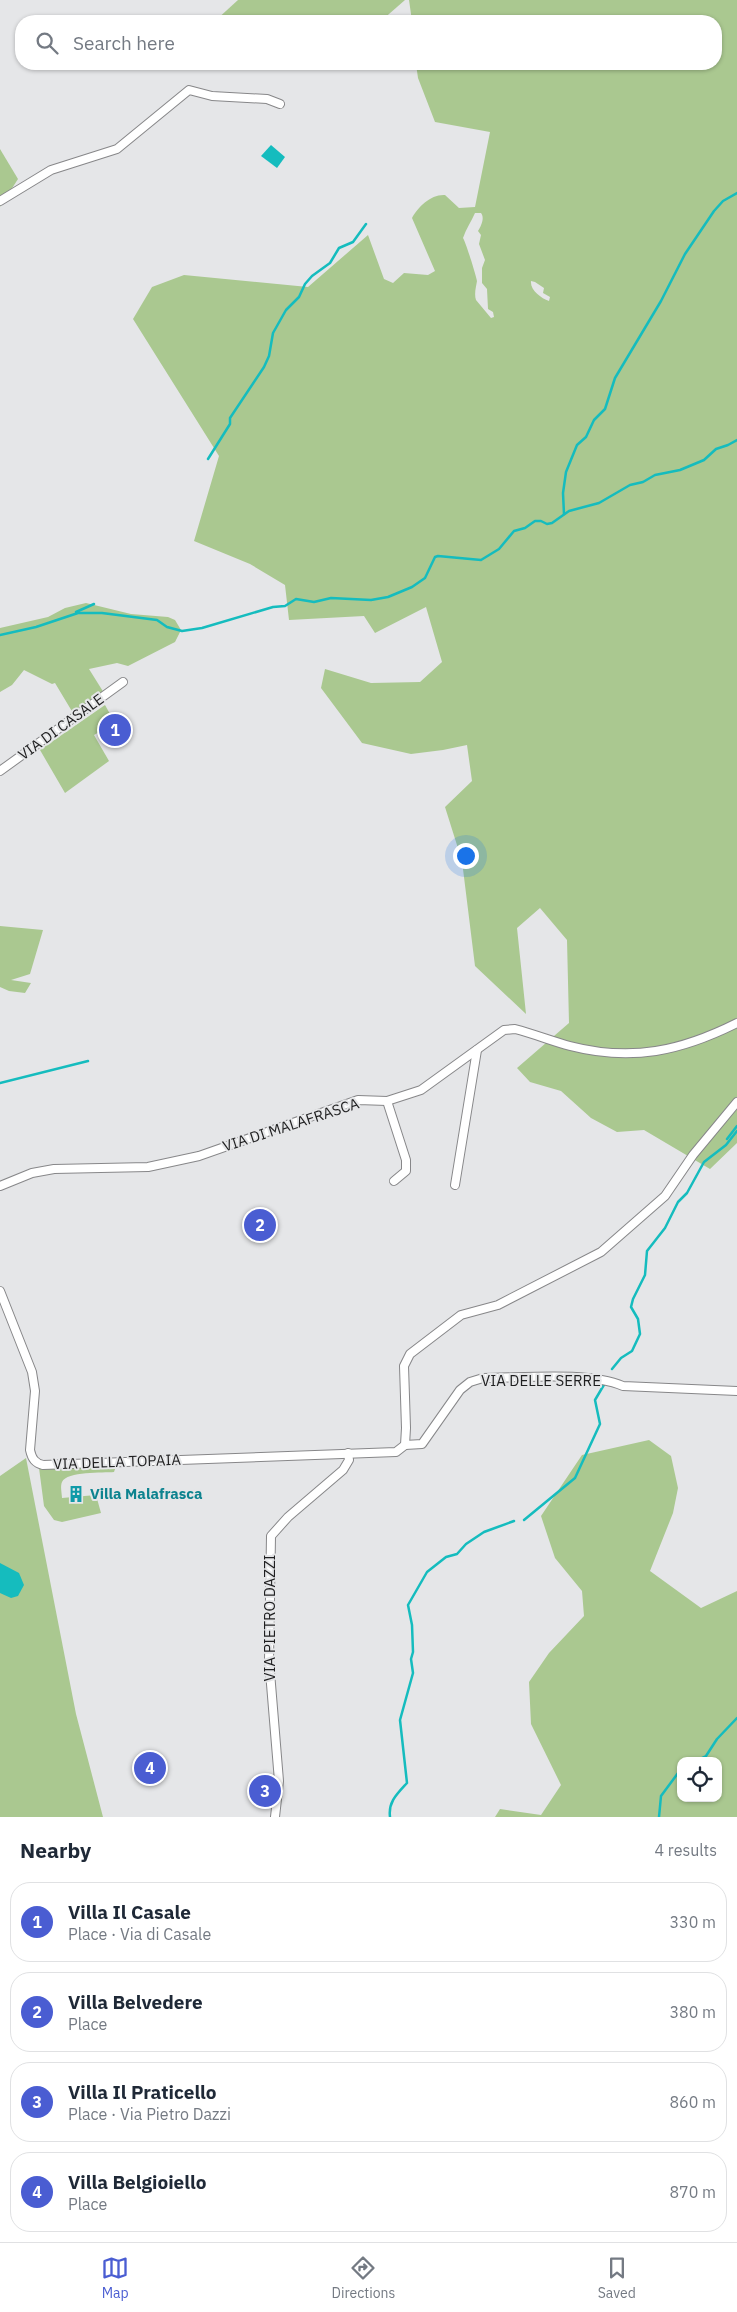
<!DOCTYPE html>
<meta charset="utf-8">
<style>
body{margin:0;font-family:"IBM Plex Sans",sans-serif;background:#f6f6f7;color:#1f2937}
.controls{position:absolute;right:15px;bottom:15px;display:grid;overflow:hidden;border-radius:10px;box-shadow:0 1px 4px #0004}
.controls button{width:45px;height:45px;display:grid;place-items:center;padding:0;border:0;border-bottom:1px solid #e0e1e3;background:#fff;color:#1f2937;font:25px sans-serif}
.you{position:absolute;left:465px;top:855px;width:18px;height:18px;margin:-12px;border:4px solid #fff;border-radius:50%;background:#1a73e8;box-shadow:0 0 0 8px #1a73e833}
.badge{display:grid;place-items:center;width:32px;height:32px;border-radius:50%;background:#4a5dd2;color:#fff;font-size:16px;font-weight:700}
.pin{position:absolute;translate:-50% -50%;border:2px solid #fff;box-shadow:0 1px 5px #0006}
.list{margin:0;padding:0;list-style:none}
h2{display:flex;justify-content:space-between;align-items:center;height:65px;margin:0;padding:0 20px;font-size:21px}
h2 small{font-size:16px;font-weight:400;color:#747a83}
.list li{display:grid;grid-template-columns:32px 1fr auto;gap:15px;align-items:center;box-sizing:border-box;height:80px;margin:0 10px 10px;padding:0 10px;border:1px solid #e0e1e3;border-radius:20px}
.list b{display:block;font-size:19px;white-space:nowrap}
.list p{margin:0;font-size:16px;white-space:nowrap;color:#747a83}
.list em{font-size:16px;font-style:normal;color:#747a83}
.icon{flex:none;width:28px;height:28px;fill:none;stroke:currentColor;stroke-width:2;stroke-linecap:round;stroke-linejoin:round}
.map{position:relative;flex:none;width:737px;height:1817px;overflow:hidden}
.search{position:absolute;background:#fff;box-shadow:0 1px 4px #0004;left:15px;right:15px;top:15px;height:55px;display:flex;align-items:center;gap:12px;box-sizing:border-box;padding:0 18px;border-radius:20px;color:#747a83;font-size:19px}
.sheet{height:425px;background:#fff}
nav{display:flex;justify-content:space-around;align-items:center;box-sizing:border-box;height:70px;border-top:1px solid #e0e1e3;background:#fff;font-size:14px;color:#747a83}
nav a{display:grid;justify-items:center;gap:2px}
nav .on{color:#4a5dd2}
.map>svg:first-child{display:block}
</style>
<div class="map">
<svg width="737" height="1817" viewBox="0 0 737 1817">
<rect width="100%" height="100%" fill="#e5e6e8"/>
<g fill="#aac890" fill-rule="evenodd">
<polygon points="238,0 405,0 381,21 215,21"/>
<path d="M409,0H737V1143L710,1169L644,1130L617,1132L591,1118L561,1091L530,1082L517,1068L569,1023L567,940L540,908L517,928L526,1014L475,966L462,861L445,807L472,781L467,745L443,750L411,754L362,743L321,688L325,669L371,683L420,682L442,662L426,607L375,633L364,616L289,620L285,585L250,564L194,541L219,456L133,319L152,287L184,275L308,287L368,235L384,279L393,283L404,273L428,275L435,271L412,218C418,207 431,194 445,195L459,208L475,207L490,132L435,122L418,78L416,64H716V21H412ZM475,213H481C485,218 481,226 478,231L481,235L479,244L485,260L482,268V283L487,289L488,309L493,312L494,317L491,318L476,300C474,294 476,287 477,281C477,278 465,240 463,238C466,229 471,222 475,213ZM531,281L535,282L544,288L543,293L550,297L549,301C541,298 530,290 531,281Z"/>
<polygon points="0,149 18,179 0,207"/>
<polygon points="86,603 131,614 168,617 175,620 181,630 175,642 128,666 117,663 89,669 104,693 73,713 55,683 52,684 24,670 12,685 0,692 0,628 48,617 65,608"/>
<polygon points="105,705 115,723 94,735 109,761 65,793 40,750"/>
<polygon points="0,926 43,930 30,974 11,980 31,983 25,993 9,991 0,987"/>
<path d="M649,1440L671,1456L678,1488L673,1513L650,1571L701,1608L737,1591V1817H495L500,1809L541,1815L561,1785L531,1724L529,1682L549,1653L584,1616L582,1591L555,1558L541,1516L582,1455ZM681,1761H718V1798H681Z"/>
<polygon points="26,1458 76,1714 103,1817 0,1817 0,1476"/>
<path d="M116,1466L114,1472C103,1473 67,1471 62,1482C60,1486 62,1494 62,1498L96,1495L101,1513L62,1522L54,1520L44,1506L39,1468Z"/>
</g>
<g fill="#15bcbe">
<polygon points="271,145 285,157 277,168 261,156"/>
<polygon points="0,1563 19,1573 24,1585 18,1596 11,1598 0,1593"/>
</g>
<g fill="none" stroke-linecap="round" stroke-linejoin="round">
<g stroke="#15bcbe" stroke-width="2.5">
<polyline points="208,459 230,424 230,418 264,367 269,356 273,333 286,310 299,297 305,284 312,276 330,263 339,248 353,242 366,224"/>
<polyline points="564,514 563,493 566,472 577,445 586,437 594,420 605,409 615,378 661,301 685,254 714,211 723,201 737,193"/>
<polyline points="76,612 94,604"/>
<polyline points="0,635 36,627 78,613 102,613 157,620 167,627 182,631 202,628 273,607 285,606 296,599 314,602 331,598 371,600 388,597 412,587 425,578 435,557 438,556 481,560 499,549 514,531 525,528 535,521 541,521 547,524 552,523 569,511 599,503 630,485 643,482 655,475 680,470 704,460 716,449 728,445 737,440"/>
<polyline points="0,1083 88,1061"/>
<polyline points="727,1139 737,1126"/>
<polyline points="612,1369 621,1358 632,1351 640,1334 638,1319 631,1307 633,1299 645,1275 647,1251 665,1228 678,1202 687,1193 704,1162 726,1145 737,1131"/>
<polyline points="524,1520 575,1478 600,1424 595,1400 605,1383"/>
<polyline points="696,1761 706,1756 717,1739 737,1718"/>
<path d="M390,1817C388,1802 397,1794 407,1783L400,1720L413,1673L411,1659L413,1652L412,1625L408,1605L427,1572L446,1557L457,1554L466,1544L484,1532L514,1521"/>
<polyline points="659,1817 661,1796 681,1769"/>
</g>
<g stroke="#878789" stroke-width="10">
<g id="street">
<polyline points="0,201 51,170 117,149 189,90 212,96 267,99 280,104"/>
<polyline points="0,771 123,682"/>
<polyline points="387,1101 406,1160 406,1171 394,1181"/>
<polyline points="455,1185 477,1050"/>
<path d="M0,1186L32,1173L54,1169L148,1167L199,1156L358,1100L387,1101L421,1090L504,1030L515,1029C534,1034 552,1041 570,1046C632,1062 681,1051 737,1023"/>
<path d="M0,1291L32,1372L35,1391L30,1450C32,1459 35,1463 43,1465L396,1452L405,1445L406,1428L404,1366L410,1354L461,1315L498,1305L601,1252L665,1196L693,1155L737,1102"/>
<path d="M405,1445L422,1444L460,1390L470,1382L483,1378C523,1378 588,1371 623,1386L737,1391"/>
<polyline points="275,1817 279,1781 269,1660 271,1536 288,1517 343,1470 349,1460 348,1453"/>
</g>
</g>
<use href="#street" stroke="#fff" stroke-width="8"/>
</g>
<defs>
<g id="building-bare" transform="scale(1.35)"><path d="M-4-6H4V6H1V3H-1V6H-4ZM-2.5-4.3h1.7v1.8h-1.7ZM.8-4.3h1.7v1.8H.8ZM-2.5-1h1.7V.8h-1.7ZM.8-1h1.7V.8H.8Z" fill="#0f9aa8" stroke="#e5e6e8" stroke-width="2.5" paint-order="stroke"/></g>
</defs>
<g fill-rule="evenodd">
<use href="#building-bare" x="76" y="1494"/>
</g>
<g text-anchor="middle" stroke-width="4" stroke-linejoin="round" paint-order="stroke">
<g font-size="15" fill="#1f1f20" stroke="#e5e6e8">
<text transform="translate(61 727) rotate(-36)" y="5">VIA DI CASALE</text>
<text transform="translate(291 1125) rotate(-18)" y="5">VIA DI MALAFRASCA</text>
<text x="541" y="1386">VIA DELLE SERRE</text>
<text transform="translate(117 1462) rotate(-2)" y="5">VIA DELLA TOPAIA</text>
<text transform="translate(270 1618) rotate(-90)" y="5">VIA PIETRO DAZZI</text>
</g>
<g font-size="15" font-weight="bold" fill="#0d838f" stroke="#e5e6e8" text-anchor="start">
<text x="90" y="1499">Villa Malafrasca</text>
</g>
</g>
</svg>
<div class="controls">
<button><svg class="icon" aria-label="locate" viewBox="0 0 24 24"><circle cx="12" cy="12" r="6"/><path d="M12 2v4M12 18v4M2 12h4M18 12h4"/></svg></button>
</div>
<div class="you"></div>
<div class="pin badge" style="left:115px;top:730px">1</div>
<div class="pin badge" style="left:260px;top:1225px">2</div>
<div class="pin badge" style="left:265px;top:1791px">3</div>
<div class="pin badge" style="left:150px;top:1768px">4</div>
<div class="search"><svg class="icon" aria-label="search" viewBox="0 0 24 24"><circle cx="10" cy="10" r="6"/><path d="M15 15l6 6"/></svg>Search here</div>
</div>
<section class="sheet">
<h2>Nearby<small>4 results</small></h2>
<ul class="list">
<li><span class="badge">1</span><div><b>Villa Il Casale</b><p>Place · Via di Casale</p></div><em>330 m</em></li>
<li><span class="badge">2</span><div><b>Villa Belvedere</b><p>Place</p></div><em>380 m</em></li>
<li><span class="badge">3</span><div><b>Villa Il Praticello</b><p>Place · Via Pietro Dazzi</p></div><em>860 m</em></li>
<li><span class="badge">4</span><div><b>Villa Belgioiello</b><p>Place</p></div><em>870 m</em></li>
</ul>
</section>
<nav>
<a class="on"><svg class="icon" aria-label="map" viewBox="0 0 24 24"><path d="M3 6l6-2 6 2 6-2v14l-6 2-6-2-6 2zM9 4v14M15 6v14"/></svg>Map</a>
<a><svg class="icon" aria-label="directions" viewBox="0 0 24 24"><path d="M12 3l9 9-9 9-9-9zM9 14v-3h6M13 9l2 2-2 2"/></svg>Directions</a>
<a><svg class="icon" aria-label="saved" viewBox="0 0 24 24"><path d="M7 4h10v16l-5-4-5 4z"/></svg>Saved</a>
</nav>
